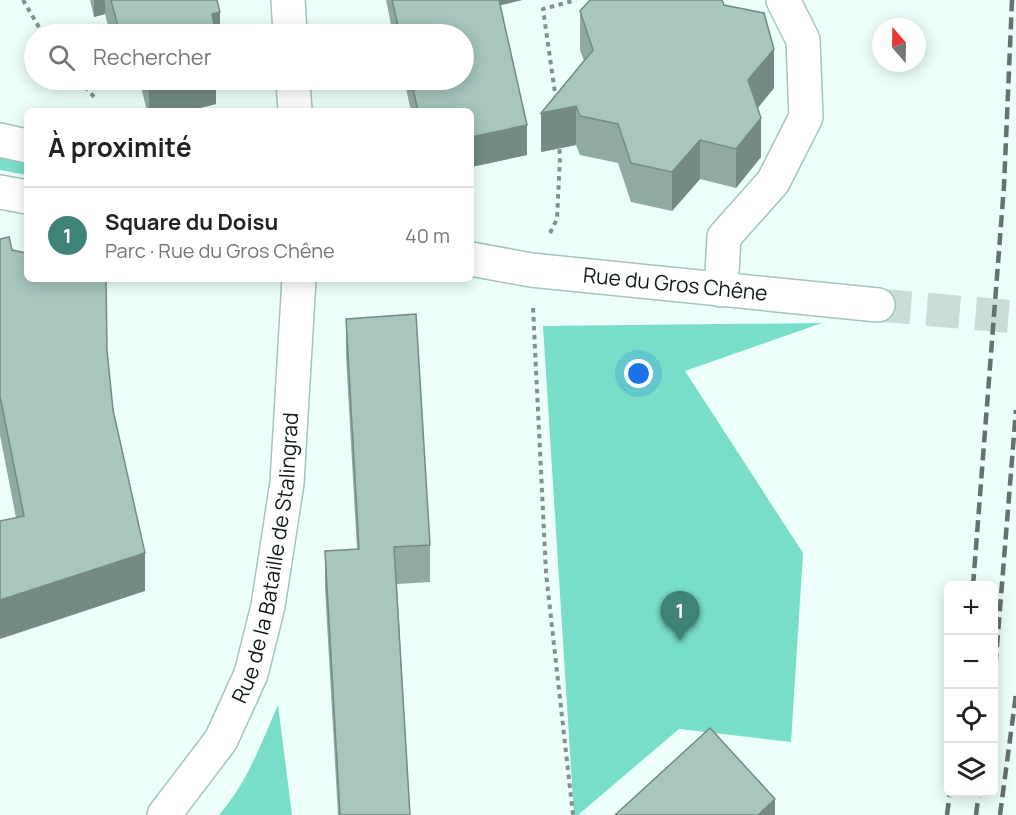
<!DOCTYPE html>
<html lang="fr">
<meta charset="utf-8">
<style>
body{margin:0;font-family:Manrope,sans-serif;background:#f6f6f6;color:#222}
.controls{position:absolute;right:18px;bottom:18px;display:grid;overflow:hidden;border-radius:9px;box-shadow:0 3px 15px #0003}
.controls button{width:54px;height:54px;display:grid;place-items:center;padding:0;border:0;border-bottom:2px solid #e0e0e0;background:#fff;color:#222;font:30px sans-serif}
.compass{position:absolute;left:872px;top:18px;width:54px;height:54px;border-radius:50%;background:#fff;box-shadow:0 3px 15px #0003;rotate:340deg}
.you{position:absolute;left:639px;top:374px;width:21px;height:21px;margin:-15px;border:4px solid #fff;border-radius:50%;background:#1a73e8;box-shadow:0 0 0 9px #1a73e833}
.badge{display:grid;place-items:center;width:39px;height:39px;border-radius:50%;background:#3f8376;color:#fff;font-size:20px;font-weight:700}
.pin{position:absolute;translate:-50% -50px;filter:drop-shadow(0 2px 3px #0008)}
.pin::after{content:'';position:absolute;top:32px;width:21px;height:18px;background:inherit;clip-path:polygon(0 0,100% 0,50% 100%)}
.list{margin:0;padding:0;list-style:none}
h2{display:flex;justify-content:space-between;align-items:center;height:78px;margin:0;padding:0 24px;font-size:26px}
h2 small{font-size:20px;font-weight:400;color:#767676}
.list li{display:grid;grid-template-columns:39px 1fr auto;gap:18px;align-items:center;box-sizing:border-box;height:96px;padding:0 24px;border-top:2px solid #e0e0e0}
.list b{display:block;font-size:22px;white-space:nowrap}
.list p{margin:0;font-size:20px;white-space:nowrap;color:#767676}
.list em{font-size:20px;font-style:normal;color:#767676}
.icon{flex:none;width:33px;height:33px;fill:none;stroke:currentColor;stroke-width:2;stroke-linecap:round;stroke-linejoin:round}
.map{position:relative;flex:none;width:1016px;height:815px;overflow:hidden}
.search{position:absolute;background:#fff;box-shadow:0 3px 15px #0003;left:24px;top:24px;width:450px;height:66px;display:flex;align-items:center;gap:15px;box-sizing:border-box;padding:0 21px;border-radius:33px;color:#767676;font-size:22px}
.panel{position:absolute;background:#fff;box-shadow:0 3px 15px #0003;left:24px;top:108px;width:450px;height:174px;border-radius:9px}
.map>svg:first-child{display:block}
</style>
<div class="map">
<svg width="1016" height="815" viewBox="0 0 1016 815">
<rect width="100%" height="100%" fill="#ecfffa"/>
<g fill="#78ddc9">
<polygon points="0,154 27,160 27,175 0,170"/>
<polygon points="822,323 685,371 803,553 791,742 679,729 578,815 574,815 543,326"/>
<path d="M278,705L292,815H219C247,783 261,744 278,705Z"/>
</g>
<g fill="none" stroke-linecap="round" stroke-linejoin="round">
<polyline stroke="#cbddd8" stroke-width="33" stroke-dasharray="33 16" stroke-linecap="butt" points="878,305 1016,317"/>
<g stroke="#a5c4bd" stroke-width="36">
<g id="minor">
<polyline points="288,0 290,34"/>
<polyline points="293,80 295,111"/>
<polyline points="0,140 27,146"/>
<polyline points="0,192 27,197"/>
<path id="s1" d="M471,259L531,270L878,305"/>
<polyline points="721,290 724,237 773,182 806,117 803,40 783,0"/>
<path id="s2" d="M164,815L221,740L251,674L268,606L287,483L299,279"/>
</g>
</g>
<g stroke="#82918e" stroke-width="4" stroke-dasharray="4.5 4.5" stroke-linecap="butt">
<polyline points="23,0 43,34"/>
<polyline points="79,80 95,98"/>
<polyline points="556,100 543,9 576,0"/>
<polyline points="550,233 557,219 560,157 559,143"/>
<polyline points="533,308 546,573 573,815"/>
</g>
<use href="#minor" stroke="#fff" stroke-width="33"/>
<g stroke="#64726f" stroke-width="4.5" stroke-dasharray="12 6" stroke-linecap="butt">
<polyline points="973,586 1004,186 1012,0"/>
<polyline points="994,683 1016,410"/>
<polyline points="947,815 950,792"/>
<polyline points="976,815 979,792"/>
<polyline points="1000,815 1016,694"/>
</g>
</g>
<g fill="#8faaa3">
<polygon points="90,0 217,0 220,34 110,34 105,14 94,17"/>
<polygon points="386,0 522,0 500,5 527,155 471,167 471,111 411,111 404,80 464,80 464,34 393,34"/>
<polygon points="724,5 774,88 758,108 761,157 736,188 700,179 672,211 631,202 618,163 580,155 576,145 541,152 584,61 580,50 580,11"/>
<polygon points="129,80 216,80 216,104 188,111 147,111 141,87 132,89"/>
<polygon points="0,239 12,250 107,350 113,410 145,591 16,518 0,435"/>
<polygon points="346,319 430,545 430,582 397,584 410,815 338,815 325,588 325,551 357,549 346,356"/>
</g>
<g fill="#748b85">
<polygon points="94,0 105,0 105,14 94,17"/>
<polygon points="493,0 522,0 493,7"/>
<polygon points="220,12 220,34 208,34 212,14"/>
<polygon points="774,49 774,88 748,119 748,80"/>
<polygon points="132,80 141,80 141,87 132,89"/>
<polygon points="157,80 216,80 216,104 188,111 149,111 149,81"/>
<polygon points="576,106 576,145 541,152 541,113"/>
<polygon points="761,118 761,157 736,188 736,149"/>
<polygon points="527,125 527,155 471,167 471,137"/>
<polygon points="700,140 700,179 672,211 672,172"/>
<polygon points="145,553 145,591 0,639 0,600"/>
<polygon points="775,799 775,815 758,815"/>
</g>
<g fill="#a6c6be" stroke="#748b85" stroke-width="1.5">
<polygon points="111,0 217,0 220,12 212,14 215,30 208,32 209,34 120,34"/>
<polygon points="392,0 499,0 527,125 471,137 471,111 418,111 411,80 464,80 464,34 400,34"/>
<polygon points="590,0 722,0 724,5 764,13 774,49 748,80 761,118 736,149 700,140 672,172 631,163 618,124 580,116 576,106 541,113 593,50 580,11"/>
<polygon points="9,237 12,250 27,253 27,279 106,279 107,350 113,410 145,553 0,600 0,521 24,516 0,396 0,239"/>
<polygon points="416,314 430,545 394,547 410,815 340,815 325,551 359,549 346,319"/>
<polygon points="710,728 775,799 758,815 615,815"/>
</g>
<g text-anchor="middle" stroke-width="6" stroke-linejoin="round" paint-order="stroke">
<g font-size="21" fill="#101b19" stroke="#fff">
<text dy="7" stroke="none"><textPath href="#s1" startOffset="206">Rue du Gros Chêne</textPath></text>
<text dy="7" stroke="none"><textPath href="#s2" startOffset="284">Rue de la Bataille de Stalingrad</textPath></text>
</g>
</g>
</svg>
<div class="controls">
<button>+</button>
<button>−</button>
<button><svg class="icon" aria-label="locate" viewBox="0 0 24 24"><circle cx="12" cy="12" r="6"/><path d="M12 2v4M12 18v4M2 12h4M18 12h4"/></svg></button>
<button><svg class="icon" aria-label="layers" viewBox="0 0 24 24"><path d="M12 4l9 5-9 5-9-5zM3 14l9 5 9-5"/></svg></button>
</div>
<svg class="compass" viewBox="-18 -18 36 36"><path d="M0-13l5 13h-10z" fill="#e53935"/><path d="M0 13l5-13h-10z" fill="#767676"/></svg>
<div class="you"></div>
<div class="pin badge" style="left:680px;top:641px">1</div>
<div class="search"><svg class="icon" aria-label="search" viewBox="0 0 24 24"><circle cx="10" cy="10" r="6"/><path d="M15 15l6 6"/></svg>Rechercher</div>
<section class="panel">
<h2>À proximité<small></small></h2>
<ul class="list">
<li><span class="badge">1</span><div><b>Square du Doisu</b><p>Parc · Rue du Gros Chêne</p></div><em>40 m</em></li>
</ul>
</section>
</div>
